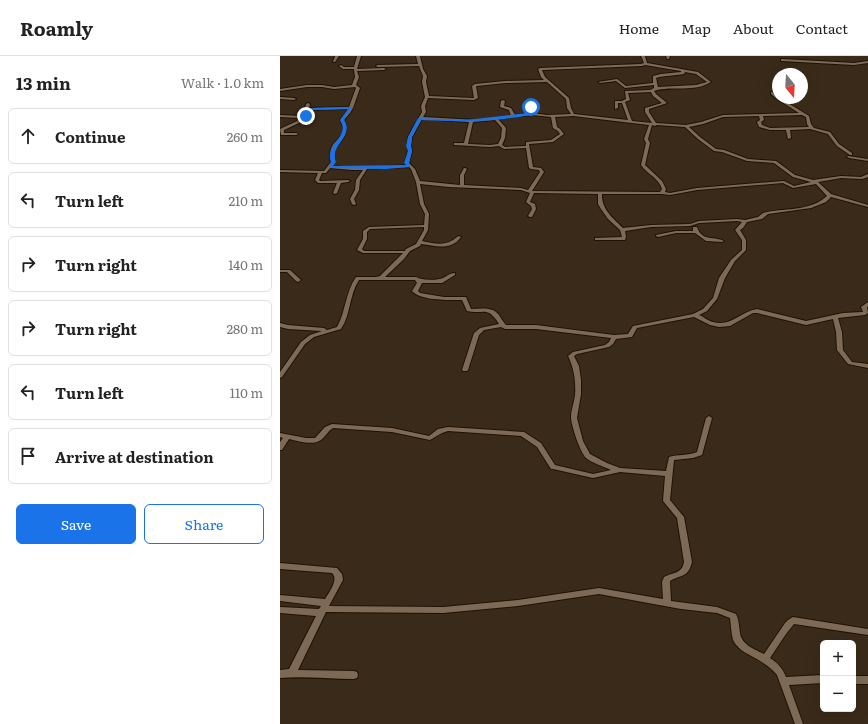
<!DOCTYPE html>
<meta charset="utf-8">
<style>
body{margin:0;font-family:Literata,serif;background:#f2f2f2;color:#222}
.controls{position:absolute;right:12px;bottom:12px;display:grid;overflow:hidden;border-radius:6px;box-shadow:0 4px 16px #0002}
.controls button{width:36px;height:36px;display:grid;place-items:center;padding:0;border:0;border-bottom:1px solid #e0e0e0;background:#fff;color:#222;font:20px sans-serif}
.compass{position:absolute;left:492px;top:12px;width:36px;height:36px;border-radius:50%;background:#fff;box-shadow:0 4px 16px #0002;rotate:162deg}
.stop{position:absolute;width:12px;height:12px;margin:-9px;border:3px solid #1a73e8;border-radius:50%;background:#fff}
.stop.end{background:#1a73e8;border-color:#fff;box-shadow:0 1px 4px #0008}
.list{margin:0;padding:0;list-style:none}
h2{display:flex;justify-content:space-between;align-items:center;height:52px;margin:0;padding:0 16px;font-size:17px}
h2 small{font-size:13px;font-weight:400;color:#767676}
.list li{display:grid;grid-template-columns:26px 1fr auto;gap:12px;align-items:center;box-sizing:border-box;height:56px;margin:0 8px 8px;padding:0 8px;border:1px solid #e0e0e0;border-radius:6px}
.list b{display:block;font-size:15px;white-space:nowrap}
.list em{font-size:13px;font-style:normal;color:#767676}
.actions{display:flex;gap:8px;padding:12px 16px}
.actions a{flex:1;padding:9px 0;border:1px solid #1a73e8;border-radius:6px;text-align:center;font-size:14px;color:#1a73e8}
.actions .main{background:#1a73e8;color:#fff}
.icon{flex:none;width:22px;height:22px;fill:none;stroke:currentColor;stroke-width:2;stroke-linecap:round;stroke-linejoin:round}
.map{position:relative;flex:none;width:588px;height:668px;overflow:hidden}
header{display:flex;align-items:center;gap:24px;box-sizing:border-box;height:56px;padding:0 20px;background:#fff;border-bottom:1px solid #e0e0e0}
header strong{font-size:19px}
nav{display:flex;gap:22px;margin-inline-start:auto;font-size:14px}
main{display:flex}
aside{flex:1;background:#fff}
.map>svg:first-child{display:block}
</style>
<header>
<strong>Roamly</strong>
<nav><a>Home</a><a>Map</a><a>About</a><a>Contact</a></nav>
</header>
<main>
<aside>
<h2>13 min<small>Walk · 1.0 km</small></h2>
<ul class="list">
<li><svg class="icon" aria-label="ahead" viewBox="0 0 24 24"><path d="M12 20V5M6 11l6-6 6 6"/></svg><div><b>Continue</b></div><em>260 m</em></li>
<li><svg class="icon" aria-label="left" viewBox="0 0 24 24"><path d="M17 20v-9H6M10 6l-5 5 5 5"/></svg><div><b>Turn left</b></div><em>210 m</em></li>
<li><svg class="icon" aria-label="right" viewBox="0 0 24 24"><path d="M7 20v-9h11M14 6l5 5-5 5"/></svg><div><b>Turn right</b></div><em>140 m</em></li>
<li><svg class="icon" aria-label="right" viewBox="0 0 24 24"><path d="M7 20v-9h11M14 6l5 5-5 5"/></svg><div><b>Turn right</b></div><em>280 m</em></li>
<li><svg class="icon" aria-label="left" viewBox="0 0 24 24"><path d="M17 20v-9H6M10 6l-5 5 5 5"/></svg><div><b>Turn left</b></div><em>110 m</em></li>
<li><svg class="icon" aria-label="arrive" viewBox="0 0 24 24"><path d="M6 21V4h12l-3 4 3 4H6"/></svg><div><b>Arrive at destination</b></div></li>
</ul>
<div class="actions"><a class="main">Save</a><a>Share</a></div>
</aside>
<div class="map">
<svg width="588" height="668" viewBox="0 0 588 668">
<rect width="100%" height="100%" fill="#3a2a19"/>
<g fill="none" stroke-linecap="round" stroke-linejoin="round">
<g stroke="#201203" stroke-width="2">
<g id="minor">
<polygon points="55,0 59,0 55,6 53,6"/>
<path d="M77,0H81L77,13L104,12L106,13L104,14L77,15L79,21L76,29L80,32L73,52L70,57L64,64C69,74 65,80 59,88C58,89 55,91 55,93C54,97 54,102 55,106L52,110L72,112L127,109L125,107L128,95L127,90L128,81L142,56L141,50L145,41L142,26L143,20L139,10L98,11L96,10L97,9L138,8L136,0H140L143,13L147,20L146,26L149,40L193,42H194L192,30L195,28L225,25L264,24L261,21L258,13L260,12L361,8L364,7L361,0H365L367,7L418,16L431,26C414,37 392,29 374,35L376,38L387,47L369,53V56L376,67L406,69L421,66L443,59L519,57L497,43L491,38V36H492L498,40V42H500L529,60L531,68L534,72L550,76L559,88L572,97V99H570L557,90L548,78L530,73L510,74L511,82L508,83L506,74H490L479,71L477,66L480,64L479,60L443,61L423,68L409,71L420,81L436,93L444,94L468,103L496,105L515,119L533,124L561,120L581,121L588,118V121L582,123L561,122L538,126L551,138L588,149V151L551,141L546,146L531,152L488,158L482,163L467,166L463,172L460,174L466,184V194L455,205L445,222L437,243L427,255L419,259C424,261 428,265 433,266C451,271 460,256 477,253L526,265L563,257L582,256H583L581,251L588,246V251H587L588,257L585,259L558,262L562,276L563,294L572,306L588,308V312L568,308L557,294L556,276L553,263L526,269L477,257H473L450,270L439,271L430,269L414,261L357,272L352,281L336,283L333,288L329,291L297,298L294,300L299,310L301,324V338L297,362L303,385L310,398L327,407L340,412L386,415L389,401C398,398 408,400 417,396L426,362L429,360L432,362L422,399L413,402L394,404L390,444L404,461L412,506C408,522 402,518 390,525L391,545L437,551L456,558C459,564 459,570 460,577C462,589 474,593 484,598L505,567L508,564L513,561L588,573V579L514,568L506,578L490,602C498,607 503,613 506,621L543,619V627L509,629L523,668H515L497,619C492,613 487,609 480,605C471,599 458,595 453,584C451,577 451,569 450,562L437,557L401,553L319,538L238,550L163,557L46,556L18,614L74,615L77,616L78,619L77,622L74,623C49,623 24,620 0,622V614L9,613L36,560L0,557V551L39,553L41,550L0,545V539L45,543C49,536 59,524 52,517L0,513V507L57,512L62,518L63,524L49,550L163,551L238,544L319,532L383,543L382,526L384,521C393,516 402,518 404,506L397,462L383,445L385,420L340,416L313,422L273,413H271L257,391L241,380L168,375L162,377L150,384L112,376L53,372C48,375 46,380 41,384C33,390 18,385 9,383L2,394H0V386L3,382L0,381V377L26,382H35L45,371L52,368L112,372L149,380L158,373L168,371L244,376L261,387L275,409L313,418L331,414C325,411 310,406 306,402C300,396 291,369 291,361C291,354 294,347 295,339C296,326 294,312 288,300L293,296L325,289L329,286L331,282L256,273H225L221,271L204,274L199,279L188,314L187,315H183L182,314L194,277L200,272L219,268C207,249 204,259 187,255L182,244C170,244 141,245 132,235L137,227L135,224H79C69,239 71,258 61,273L34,281L25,288L2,321L0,322V316L21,286L30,279L42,275L8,273L0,271V267L8,269L44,272L47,274L57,271C66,255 65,237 76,221H96L100,220L123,197H83L77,194L83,183V175L89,171L144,169L145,158L140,148L136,126L131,113L129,111L87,113L80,124L79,134L74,143L76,148L74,149L72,148L70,143L75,134L76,124L83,114H72L50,112L46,117H42L39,124L40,125L68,124L70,125L68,126L61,127L57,137L55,138L53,137L57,127H38L35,124L38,117L0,116V114L44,115L51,106C50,102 50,97 51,93C55,81 70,81 60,64L67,56L68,53L32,54L26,60V62H24L19,67L4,74V77H17L18,78L16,79H1L0,73L17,65L20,62L0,61V59L22,60L28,54L25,53L26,48L28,47L30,48L29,52L69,51L76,32L75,31L54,33L42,31H27L0,35V33L27,29H42L54,31L72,29L75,21L74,13H63L59,10L61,9L64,11H74ZM365,9L401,15V16L381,18L373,20V27L346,30L337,23L318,26L320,27L336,25L345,32L374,29V32L370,34L345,35L346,43L342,45H335V53L338,52V47H342L348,64L294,58L291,52L289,42L265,21L262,14L362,10ZM405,16L416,18L427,26L416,29L378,31L376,22C385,19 395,20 404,18ZM267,26L286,43L287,52L291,58L267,59L252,57L235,59L231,52L224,50L225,45L223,44L221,45L220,51L229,54L231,60L197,64L143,61L146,56L145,50L148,42L194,44L198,42L196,30H197L225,27ZM371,36L373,40L382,47L365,52V56L372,67L352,65L345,46L350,44L348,37ZM252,59L271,61L273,72L278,75L280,78L271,84L246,86V90L225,91L222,89L225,82L226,72L218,63ZM522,59L526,61L527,68L529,71L490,72L482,69L481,66L484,64L483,60ZM293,60L369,69L364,83L366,87L361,109C367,118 379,122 382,133L380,136L252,135L264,116L261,112L253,111L249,88L273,86L284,78L280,73L277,71L275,61ZM142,63L189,66L184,87H174V89L210,91L219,90L224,93L246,92L249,112L251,113L259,114L260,116L248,134L241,132L184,129V119L187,113L185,112H184L180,119V129L140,125L135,113L129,107L132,95L131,90L132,81ZM215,64L222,72L221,82L218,88L210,89L188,88L193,66ZM372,69L375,70L377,69L405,71L418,83L434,95L442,96L467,105L494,107L513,121L531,126L514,130L504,125L417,132L390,137L385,136L386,133L382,125L365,109L370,87L368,83ZM503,127L513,132L536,128L547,140C531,155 507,152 487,156L483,157L478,161L465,164L457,163L419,165L410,168L371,169L343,172C334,163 321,153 322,138H382L390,139L417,134ZM140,128L169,131L241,134L250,137L246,146L251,150L252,153L248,160L250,161H252L256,153L255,148L250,146L254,137L318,138V148L321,153L328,163L340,174L342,181L315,182V184H345L346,181L345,175L371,171L410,170L419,167L457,165L462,166L455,174L462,184V194L451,204L439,222L433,242L423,253L413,258L353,270L348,278L334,279L256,269H226C223,266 221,262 219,259C212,250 201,253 191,253L186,241H164L140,237L138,235L142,227H162L175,219V217C170,217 167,220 163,222C157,225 141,224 136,221H105L124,203L130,195L140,190L141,188C156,190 171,195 181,181L179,180C176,181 174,184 171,185C163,190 151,187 142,185L148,174L149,158L144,148ZM144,171V174L136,188L126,193L125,195H84L82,193L87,183V176L90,173Z"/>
<polygon points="386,0 390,0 389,3 387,3"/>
<polygon points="502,3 574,7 588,5 588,7 574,9 501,5 501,3"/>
<polygon points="0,41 14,42 16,43 14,44 0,43"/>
<polygon points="568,100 588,103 588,105 569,102 567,101"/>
<path d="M413,171H417C422,186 435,180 444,185L442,186L426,185L415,177H396L378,181L376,180V179L396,175H413Z"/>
<polygon points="0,214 10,214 21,224 18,226 16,225 7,216 0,216"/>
<rect x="573" y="620" width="15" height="8"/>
</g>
</g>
<use href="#minor" fill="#7c6a57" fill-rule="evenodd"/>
</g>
<path fill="#1a73e8" d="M250,50L253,51L250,55V59C213,66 179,66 141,64L132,81L131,90L132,95L129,107L130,111L106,113L49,112L51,106C44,88 71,81 60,64L68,53L33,54L27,61L24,60L31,52L72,51L64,64C75,81 49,88 56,106L53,110L126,109L124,107L128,95L126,90L128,81L138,62L186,64L247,57L246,55Z"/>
</svg>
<div class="controls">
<button>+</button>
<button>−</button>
</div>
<svg class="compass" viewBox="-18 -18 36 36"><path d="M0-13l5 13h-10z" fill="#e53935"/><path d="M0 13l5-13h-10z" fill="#767676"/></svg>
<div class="stop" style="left:251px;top:51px"></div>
<div class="stop end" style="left:26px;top:60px"></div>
</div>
</main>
